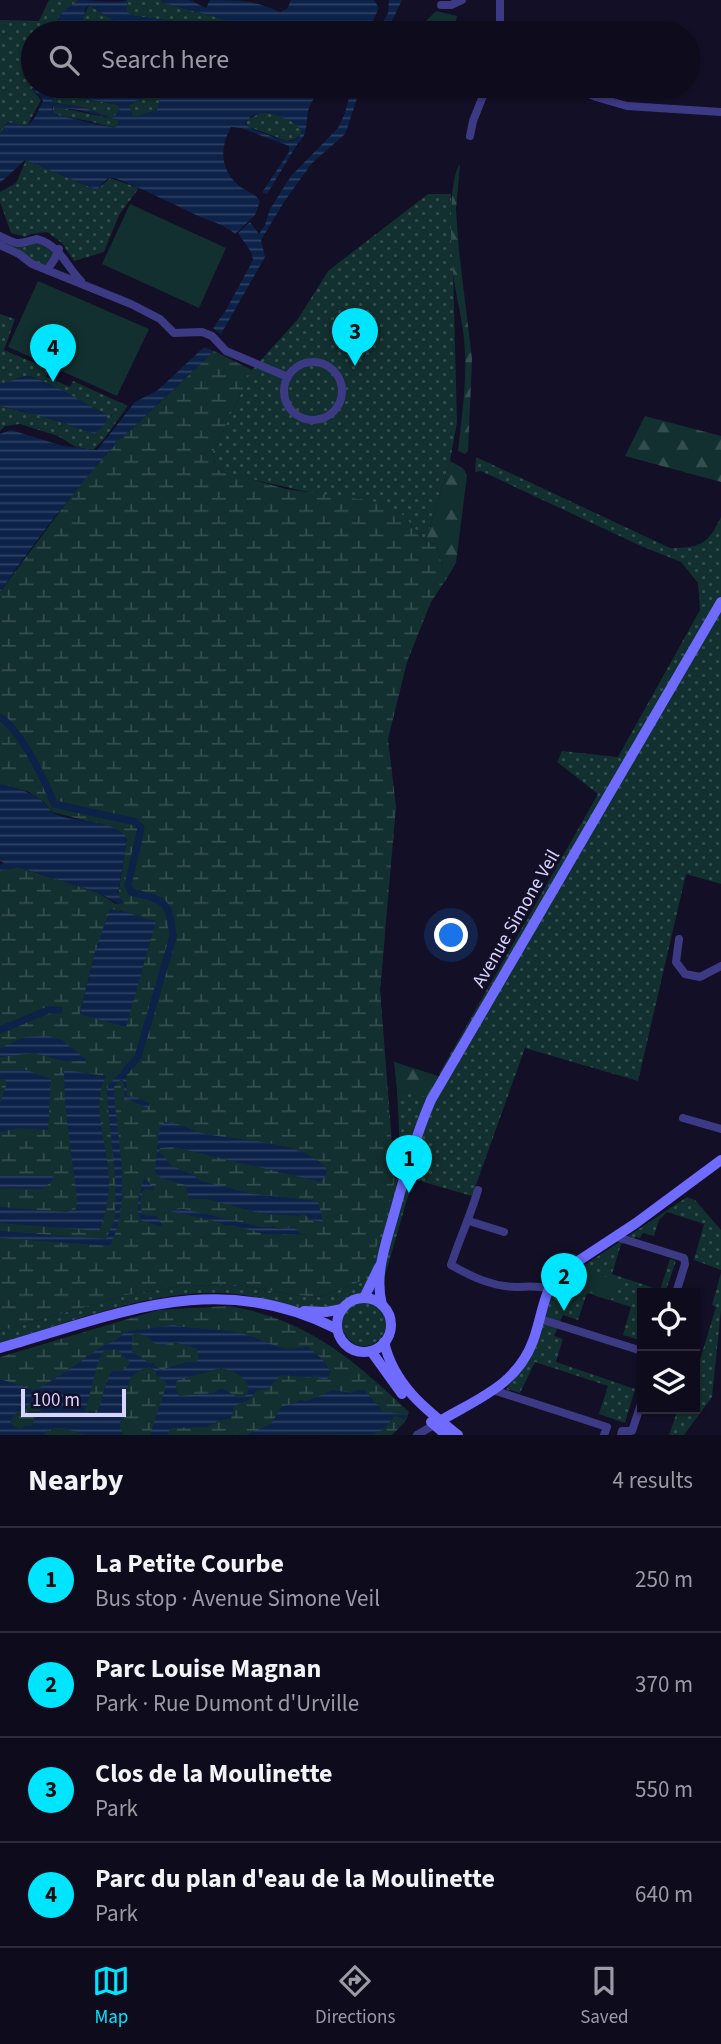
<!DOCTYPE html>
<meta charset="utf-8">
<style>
body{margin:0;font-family:"Source Sans 3",sans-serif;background:#171425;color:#f1f3f6}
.controls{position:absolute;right:21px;bottom:21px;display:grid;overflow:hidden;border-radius:0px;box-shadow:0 2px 5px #0004}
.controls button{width:63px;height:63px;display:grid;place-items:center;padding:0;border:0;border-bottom:2px solid #2e2b3b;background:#0e0b1c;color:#f1f3f6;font:35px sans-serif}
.scale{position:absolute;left:21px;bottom:18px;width:105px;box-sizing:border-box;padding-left:7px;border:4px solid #d9d4ff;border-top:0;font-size:19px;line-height:24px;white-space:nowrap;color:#d9d4ff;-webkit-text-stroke:5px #130f26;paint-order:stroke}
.you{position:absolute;left:452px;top:936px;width:24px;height:24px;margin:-18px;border:5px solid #fff;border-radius:50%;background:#1a73e8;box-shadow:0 0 0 10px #1a73e833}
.badge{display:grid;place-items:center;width:46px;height:46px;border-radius:50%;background:#00e5ff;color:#111;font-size:23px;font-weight:700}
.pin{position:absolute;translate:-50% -58px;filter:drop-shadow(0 2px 4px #0008)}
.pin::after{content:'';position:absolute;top:37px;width:24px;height:21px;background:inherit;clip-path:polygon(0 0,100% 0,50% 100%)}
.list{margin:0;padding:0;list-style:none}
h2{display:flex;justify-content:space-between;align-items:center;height:91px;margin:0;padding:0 28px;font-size:30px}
h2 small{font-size:23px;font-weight:400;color:#9b9ba3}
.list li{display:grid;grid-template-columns:46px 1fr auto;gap:21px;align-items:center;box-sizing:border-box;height:105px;padding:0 28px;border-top:2px solid #2e2b3b}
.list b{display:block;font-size:26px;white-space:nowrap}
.list p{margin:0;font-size:23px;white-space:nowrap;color:#9b9ba3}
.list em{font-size:23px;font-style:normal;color:#9b9ba3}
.icon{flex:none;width:38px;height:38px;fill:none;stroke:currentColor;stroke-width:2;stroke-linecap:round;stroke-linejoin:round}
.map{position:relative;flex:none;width:721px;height:1435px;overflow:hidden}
.search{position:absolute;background:#0e0b1c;box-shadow:0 2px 5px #0004;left:21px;right:21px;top:21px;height:77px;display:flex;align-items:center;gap:18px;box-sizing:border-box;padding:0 24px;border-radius:38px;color:#9b9ba3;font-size:26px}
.sheet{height:511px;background:#0e0b1c}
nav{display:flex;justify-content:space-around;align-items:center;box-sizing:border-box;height:98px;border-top:2px solid #2e2b3b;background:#0e0b1c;font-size:19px;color:#9b9ba3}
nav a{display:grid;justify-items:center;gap:4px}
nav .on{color:#00e5ff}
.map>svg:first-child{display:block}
</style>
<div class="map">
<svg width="721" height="1435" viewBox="0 0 721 1435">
<defs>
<pattern id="green-dots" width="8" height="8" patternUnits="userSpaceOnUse" patternTransform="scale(1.75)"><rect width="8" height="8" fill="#12302f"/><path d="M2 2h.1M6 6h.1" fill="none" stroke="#344d4e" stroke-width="1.8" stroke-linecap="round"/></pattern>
<pattern id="forest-firs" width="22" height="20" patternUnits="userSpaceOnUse" patternTransform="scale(1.75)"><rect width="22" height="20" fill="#12302f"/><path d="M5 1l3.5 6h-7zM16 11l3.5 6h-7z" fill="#344d4e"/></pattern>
<pattern id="wetland-marsh" width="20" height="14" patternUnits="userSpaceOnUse" patternTransform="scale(1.75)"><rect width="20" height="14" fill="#12302f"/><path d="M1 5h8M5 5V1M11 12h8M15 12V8" fill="none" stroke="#344d4e"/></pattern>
<pattern id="water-rules" width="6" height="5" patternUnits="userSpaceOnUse" patternTransform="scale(1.75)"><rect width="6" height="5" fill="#0c2248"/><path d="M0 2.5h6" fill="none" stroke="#2f4163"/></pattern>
</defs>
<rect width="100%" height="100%" fill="#130f26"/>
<g fill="url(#green-dots)">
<polygon points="49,0 79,0 63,12 58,19 59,33 33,33 35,86 32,89 41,100 27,126 7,122 0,135 0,20 39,21"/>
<polygon points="127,0 161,0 163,3 227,20 228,28 222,32 188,23 134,16 127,12"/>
<polygon points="89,5 115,21 120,31 118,33 105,33 83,24 82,20"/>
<polygon points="144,86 163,86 158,108 151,113 133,117 129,105 142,98"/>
<polygon points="55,93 119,105 120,111 112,118 82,107 54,103 52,100"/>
<polygon points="53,106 118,120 118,125 114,128 89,121 57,115 53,113"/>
<path d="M263,112C276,113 293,119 301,129V134L295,139L287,141L247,126L246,120Z"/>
<polygon points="26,160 97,190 110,178 139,188 119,215 104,252 74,261 62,243 47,232 31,234 25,237 11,233 0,202 0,192 16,183"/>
<polygon points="428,194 451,194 457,422 450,461 426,541 401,513 233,475 218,470 215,465 213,452 252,370 298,319 328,271"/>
<polygon points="0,236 16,244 33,239 57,250 47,270 0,245"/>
<path d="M0,314L15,319L4,350L49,369L46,377L70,387L73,381L128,406L104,439L93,450L76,447L58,436L20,424L5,426L0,431V406L58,421L95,434L105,414C91,407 37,375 26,376C18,378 8,382 0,384Z"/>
<path d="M476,457L670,548C701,548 708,544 721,517V884L686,874L638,1081L525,1048L472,1196L413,1179L384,1279L376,1291C359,1293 347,1300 340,1316H331C300,1308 268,1298 236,1294C161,1286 72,1322 0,1343V1331L127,1295L180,1286L239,1285L295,1295L320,1297L364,1280L328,1278L385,934L380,990L395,1182L401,1171L397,1090L442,1100L451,1080L439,1074L598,794L557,762L562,751L618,757L700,610L698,583L681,562L641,546L481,471L475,472Z"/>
<polygon points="687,1197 695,1200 721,1230 721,1270 694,1260 704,1224 667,1212 659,1220 654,1236 643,1233 640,1238 636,1237 621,1244 612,1274 660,1290 670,1259 676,1261 665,1293 642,1293 642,1341 623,1335 631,1307 587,1293 578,1320 563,1315 554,1336 563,1339 556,1362 635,1389 625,1423 599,1414 608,1386 535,1362 520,1393 506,1389 531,1358 556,1284"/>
<polygon points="721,1273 721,1310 712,1397 684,1435 669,1435 678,1409 695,1409 695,1376 716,1307 712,1305"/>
<circle cx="364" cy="1324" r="22"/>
</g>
<g fill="url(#forest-firs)">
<path d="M460,164L456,210L459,251L472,359L468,451L465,454L458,451C462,414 468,376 464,339C462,319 457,300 454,280C451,257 447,182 460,164Z"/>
<polygon points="645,416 721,436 721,482 625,456"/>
<polygon points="450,461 463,468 467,475 456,563 447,578 435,544 426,541"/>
<polygon points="394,1062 451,1080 442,1101 397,1090"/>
</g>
<g fill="url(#wetland-marsh)" fill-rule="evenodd">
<path d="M214,351L252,370L213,452L215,465L218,470L286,489L378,502L401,513L426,541L435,544L447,578L431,602L407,662L388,739L396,807L380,990L394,1184L374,1256L364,1280L320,1297L295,1295L239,1285L180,1286L127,1295L0,1331V871L18,867L97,892L116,904L123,902L118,896L127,837L106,826L52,812L44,802L29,792L0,784V592L84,479L114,446L116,441L125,435ZM120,910L132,916L155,921L80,1014L95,952Z"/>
<path d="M229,1306C309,1320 351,1358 409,1412L405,1422L392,1435H0V1357L158,1310Z"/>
</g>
<g fill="#12302f">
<polygon points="436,11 457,16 453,33 423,33 425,22"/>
<polygon points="130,204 226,248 199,308 102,264"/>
<polygon points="38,281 149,329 117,396 8,347"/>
<polygon points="587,1271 621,1281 615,1299 582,1289"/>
</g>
<g fill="url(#water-rules)" fill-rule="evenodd">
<path d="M80,0C95,0 114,4 127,0V12L134,16L188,23L222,32L228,28L227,20L163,3L161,0H190L206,8L210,0C237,0 254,0 280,12L287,9L291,0H374L379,8L367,33H160L148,31L118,33L120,30L115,21L89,5L86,8L82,23L105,33H60L58,18L66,9Z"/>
<polygon points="389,0 402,0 392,21 395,23 390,33 377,33 388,13"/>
<path d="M35,86H144L142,98L129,105L133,117L157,110L163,86H321C318,94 309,104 308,112C306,123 308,135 298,143L267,194L263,193V191L289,152V146L241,128L231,127C219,149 220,172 242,188C249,193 255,193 260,201L255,215L235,234C224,224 209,221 196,215C169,202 143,189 115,178H108L97,190L25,160L0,183V135L7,122L27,126L34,119L43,101L41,97L32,89ZM55,93L118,105L120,111L112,118L82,107L54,103L52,100ZM52,107L79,110L118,120V125L114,128L57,115L53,112ZM268,112L293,122L301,129V134C297,138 296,140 291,141C284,142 250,129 245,124L251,116Z"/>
<polygon points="352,86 361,86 347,129 344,135 312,163 284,202 261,240 265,257 221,334 213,328 226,310 253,260 251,252 238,233 250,222 259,234 265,225 270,209 291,176 338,128 345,113"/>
<path d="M204,347L214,351L125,435L116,441L114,446C73,492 35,541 0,592V434L11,430L63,446L97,450L135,402L158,390Z"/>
<path d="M27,376C55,383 79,401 105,414L107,415L106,423L95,434L58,421L0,406V384Z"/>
<path d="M0,784C15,788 29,791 42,801C46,804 49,810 53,813C75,824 110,818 127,837L118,895L123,902L121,905L97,892L18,867L0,871V865L4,863L0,861Z"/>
<path d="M110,909C123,910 141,918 156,921L126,1027L80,1014L95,952Z"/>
<polygon points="47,1036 62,1040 88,1061 63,1061 34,1053 0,1057 0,1048 25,1037"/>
<path d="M133,1058L126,1073L127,1095L150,1103L148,1108L125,1098L123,1080L121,1079L114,1087C116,1135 133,1202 110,1246L0,1238V1231L106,1239C110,1231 114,1223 115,1214C118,1174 109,1132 107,1091L108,1086Z"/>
<polygon points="0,1070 26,1070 51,1079 48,1130 19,1128 0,1132 0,1103 7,1083 5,1079 0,1079"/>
<path d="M64,1070L106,1076C90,1107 108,1145 109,1178C109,1197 106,1214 99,1231L0,1223V1207L66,1212L76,1209L77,1199L65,1105Z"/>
<path d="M164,1122C178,1122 188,1129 201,1133C235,1141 304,1140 327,1169L326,1175L321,1182L174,1147L160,1148L159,1151L172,1166L193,1175L201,1181L253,1194L318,1201L323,1222L312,1220L303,1214L299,1216L263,1214L207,1199H189L185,1185L161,1178L155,1172L159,1130Z"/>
<polygon points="0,1176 52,1176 54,1178 46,1187 40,1189 0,1188"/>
<path d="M144,1179L148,1181L155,1190L145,1189L142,1192L140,1206L143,1215L157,1216L163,1227L140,1220C135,1206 140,1192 144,1179Z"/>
<polygon points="184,1209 261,1227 274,1226 277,1229 294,1227 301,1234 309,1235 264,1234 232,1225 225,1226 219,1222 166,1210"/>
<path d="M173,1325C194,1330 217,1328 239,1333C267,1338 277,1355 307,1346L322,1359L331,1372L327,1379L321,1380L315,1375L310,1378L281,1375L267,1389L257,1390L249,1400L234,1406L231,1419L220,1420L206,1427L172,1428L169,1430L168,1435H150L167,1383L156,1375V1371L150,1367L140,1370L130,1378L122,1409L120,1427L123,1435C112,1435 101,1435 90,1435C73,1434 57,1419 43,1435H0V1379L34,1390C58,1380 77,1363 98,1349C108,1343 116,1342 125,1332ZM135,1333L147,1336L154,1343L163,1346L174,1342L196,1348L199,1358L196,1362H187L160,1370L154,1365L155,1363H149L132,1352V1335ZM117,1349L130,1362C126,1370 122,1372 113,1370C104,1381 103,1402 96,1415L85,1411L100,1356L104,1351ZM220,1368C233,1370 244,1375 249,1388L246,1396L239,1398L223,1389H219L214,1393L179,1396L176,1389V1381ZM31,1403L42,1404L43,1407L31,1426H25L20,1429L13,1426L10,1421L16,1413Z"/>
<polygon points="333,1390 352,1393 357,1390 364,1390 383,1411 407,1415 408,1417 404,1419 395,1416 383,1430 373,1434 246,1435 271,1424 282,1406 294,1404 299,1400 307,1401"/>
</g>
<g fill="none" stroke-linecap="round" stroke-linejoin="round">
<g stroke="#0c2248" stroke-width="7">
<path d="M0,717C21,731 45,780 54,804L136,822L141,828L128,885L131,892C166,900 169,901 173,937L138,1057L124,1073"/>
<polyline points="0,1030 48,1010 59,1010"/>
</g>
<g stroke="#3d3a85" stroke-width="8">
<polyline points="441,5 451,5 462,0"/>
<polyline points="500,33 500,0"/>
<polyline points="571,86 596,97 627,106 721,112"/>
<polyline points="470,136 473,121 487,86"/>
<path d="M0,236C21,246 17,244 37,239C60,245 66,266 81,281"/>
<polyline points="0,245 19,254 32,264 131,304 160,319 174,333 202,332 212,336 226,351 288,377"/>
<polyline points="47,270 54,260 59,249"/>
<circle cx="313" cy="391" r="29"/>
<polyline points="679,939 676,962 685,974 700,977 721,966"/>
<polyline points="683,1118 721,1129"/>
<path d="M478,1190C470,1217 459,1240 451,1265C472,1277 491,1286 515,1287C527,1287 537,1285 549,1289"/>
<polyline points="469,1221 504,1232"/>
<polyline points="617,1237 684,1258 685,1264 676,1293"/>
<polyline points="540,1319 642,1351"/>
<polyline points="496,1391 607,1427 604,1435"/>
<polyline points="417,1435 439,1422"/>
<polyline points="621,1435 622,1431 632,1431 642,1401"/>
</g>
<g stroke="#6f6bff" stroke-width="10">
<polyline points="364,1298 379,1267"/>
<circle cx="364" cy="1325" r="27"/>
<path d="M382,1305C374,1274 386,1243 394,1214C405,1175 415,1137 431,1100L721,602"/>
<polyline points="304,1311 326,1312 342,1309"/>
<path d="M384,1342C394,1385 425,1409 458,1435"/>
<path d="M0,1348C118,1314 217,1268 337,1329"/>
<polyline points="371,1351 402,1394"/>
<path d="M440,1421C477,1399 517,1385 533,1341C541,1320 543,1294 557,1275L636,1223L721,1160"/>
<polyline points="431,1422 446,1435"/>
</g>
</g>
<g text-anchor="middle" stroke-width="5" stroke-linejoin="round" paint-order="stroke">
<g font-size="19" fill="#d9d4ff" stroke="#130f26">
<text transform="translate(515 918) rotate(-60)" y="7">Avenue Simone Veil</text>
</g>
</g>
</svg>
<div class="controls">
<button><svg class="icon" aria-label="locate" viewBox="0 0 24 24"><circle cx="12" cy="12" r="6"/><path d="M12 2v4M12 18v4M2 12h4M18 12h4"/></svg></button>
<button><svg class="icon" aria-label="layers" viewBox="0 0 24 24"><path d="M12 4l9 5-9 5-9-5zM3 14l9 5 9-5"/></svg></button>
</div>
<div class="scale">100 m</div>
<div class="you"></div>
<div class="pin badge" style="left:409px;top:1193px">1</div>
<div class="pin badge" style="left:564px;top:1311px">2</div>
<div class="pin badge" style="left:355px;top:366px">3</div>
<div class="pin badge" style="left:53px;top:382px">4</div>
<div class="search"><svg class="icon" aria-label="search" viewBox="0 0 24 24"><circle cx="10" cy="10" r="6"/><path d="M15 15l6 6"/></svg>Search here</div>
</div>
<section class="sheet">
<h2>Nearby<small>4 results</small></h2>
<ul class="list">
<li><span class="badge">1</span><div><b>La Petite Courbe</b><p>Bus stop · Avenue Simone Veil</p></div><em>250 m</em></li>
<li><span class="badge">2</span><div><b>Parc Louise Magnan</b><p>Park · Rue Dumont d'Urville</p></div><em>370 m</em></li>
<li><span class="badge">3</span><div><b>Clos de la Moulinette</b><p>Park</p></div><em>550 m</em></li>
<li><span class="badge">4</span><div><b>Parc du plan d'eau de la Moulinette</b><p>Park</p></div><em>640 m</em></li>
</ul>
</section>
<nav>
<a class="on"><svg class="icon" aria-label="map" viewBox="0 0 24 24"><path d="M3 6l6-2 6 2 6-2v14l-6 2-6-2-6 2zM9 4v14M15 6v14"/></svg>Map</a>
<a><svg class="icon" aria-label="directions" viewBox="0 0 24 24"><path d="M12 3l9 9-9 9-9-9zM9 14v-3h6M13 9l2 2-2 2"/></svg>Directions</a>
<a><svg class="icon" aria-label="saved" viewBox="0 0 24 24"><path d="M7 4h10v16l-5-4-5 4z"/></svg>Saved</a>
</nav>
